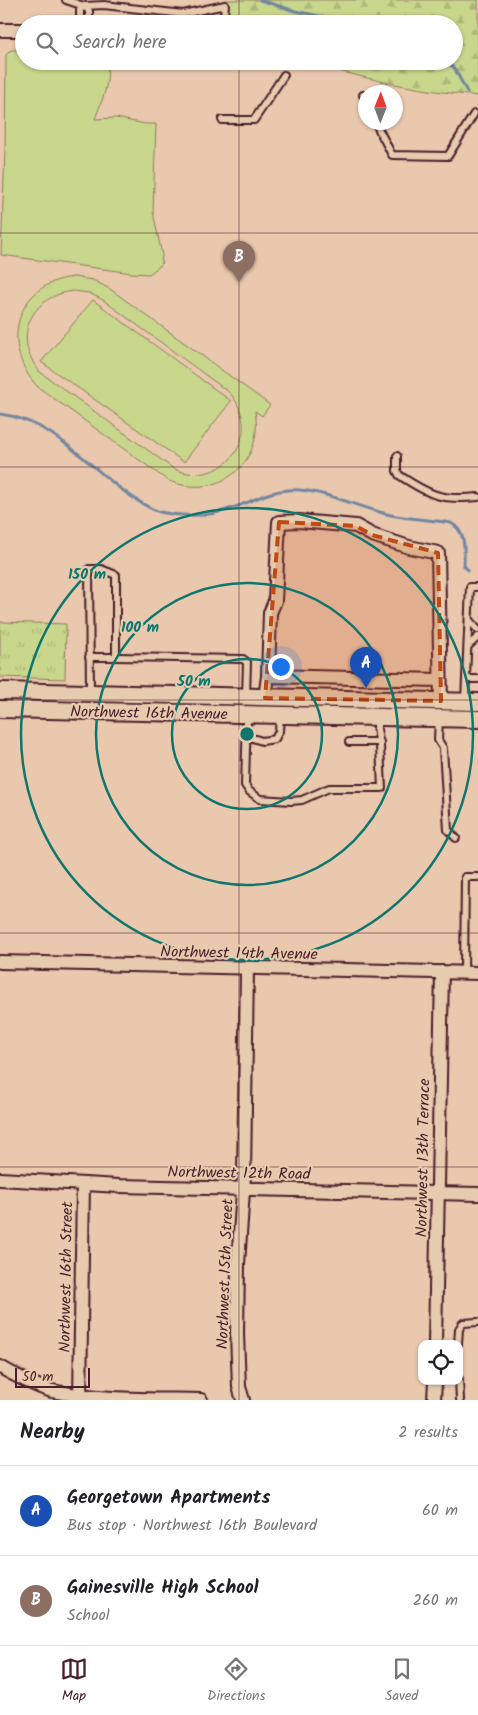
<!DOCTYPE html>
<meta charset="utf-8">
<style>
body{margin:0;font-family:Kalam,sans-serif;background:#f2f2f2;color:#202124}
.controls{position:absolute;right:15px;bottom:15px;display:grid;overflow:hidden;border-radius:10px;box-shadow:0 1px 4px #0004}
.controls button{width:45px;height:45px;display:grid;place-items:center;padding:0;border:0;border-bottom:1px solid #e0e0e0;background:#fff;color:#202124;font:25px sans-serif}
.compass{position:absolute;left:358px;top:85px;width:45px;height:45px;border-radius:50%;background:#fff;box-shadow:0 1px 4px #0004;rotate:1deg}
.scale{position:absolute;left:15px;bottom:12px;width:75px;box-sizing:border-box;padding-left:5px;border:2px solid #4a1f2b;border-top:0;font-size:14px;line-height:18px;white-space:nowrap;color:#4a1f2b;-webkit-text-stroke:4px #e7cbae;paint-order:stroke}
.you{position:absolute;left:280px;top:666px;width:18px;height:18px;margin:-12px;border:4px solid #fff;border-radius:50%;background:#1a73e8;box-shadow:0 0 0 8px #1a73e833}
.badge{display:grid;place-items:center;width:32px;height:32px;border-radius:50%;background:#4a1f2b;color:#fff;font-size:16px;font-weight:700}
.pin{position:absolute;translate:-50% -41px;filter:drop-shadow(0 1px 2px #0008)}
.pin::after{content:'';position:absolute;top:26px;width:18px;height:15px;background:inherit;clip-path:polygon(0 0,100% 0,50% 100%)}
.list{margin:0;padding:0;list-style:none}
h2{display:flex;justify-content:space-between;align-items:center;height:65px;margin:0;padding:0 20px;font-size:21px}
h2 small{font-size:16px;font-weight:400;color:#757577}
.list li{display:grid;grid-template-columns:32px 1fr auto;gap:15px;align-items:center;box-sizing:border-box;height:90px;padding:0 20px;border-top:1px solid #e0e0e0}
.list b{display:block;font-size:19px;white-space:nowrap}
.list p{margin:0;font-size:16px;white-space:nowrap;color:#757577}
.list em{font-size:16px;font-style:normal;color:#757577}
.icon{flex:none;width:28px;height:28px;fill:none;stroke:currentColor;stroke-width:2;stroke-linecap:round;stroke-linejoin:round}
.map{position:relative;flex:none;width:478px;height:1400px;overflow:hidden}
.search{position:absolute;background:#fff;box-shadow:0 1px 4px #0004;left:15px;right:15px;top:15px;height:55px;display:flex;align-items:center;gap:12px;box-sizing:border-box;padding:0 18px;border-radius:28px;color:#757577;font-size:19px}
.sheet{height:245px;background:#fff}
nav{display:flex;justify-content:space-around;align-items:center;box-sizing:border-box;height:70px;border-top:1px solid #e0e0e0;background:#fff;font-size:14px;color:#757577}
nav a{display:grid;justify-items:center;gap:2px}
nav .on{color:#4a1f2b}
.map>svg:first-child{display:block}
</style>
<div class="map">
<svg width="478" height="1400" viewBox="0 0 478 1400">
<defs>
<pattern id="forest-firs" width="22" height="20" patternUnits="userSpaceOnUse" patternTransform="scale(1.25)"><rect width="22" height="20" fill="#c8d78c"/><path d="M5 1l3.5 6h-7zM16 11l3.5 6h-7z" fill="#adb879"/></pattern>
<pattern id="park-tufts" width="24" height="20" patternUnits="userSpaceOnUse" patternTransform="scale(1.25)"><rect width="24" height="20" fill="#c8d78c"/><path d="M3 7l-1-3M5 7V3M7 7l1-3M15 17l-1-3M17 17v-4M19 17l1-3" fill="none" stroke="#adb879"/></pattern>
</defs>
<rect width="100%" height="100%" fill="#eac8ae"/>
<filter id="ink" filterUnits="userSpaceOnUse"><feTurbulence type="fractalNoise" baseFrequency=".02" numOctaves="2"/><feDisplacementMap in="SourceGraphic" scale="10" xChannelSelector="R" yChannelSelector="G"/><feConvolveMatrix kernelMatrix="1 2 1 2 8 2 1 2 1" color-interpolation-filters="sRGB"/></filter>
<g filter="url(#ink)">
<g fill="#c8d78c" stroke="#897b5c" fill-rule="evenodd">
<path d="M11,50H24V61H106C111,82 102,100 95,119L116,118L145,124H156L153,212L162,255L161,265L149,274L132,273L1,255L5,150L6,55Z"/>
<path d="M74,277L93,280L110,289L270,405L262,416L255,411C265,464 217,502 167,480L38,387C0,348 14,283 74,277ZM74,291L89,293L103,300L230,393C265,435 224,490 174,469L40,372C11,338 31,295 74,291Z"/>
<polygon points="93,300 231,401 184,462 41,362"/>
</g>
<path fill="url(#forest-firs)" stroke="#897b5c" d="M225,0H478V96C419,91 360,78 304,61H454V24H232Z"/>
<polygon fill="url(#park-tufts)" stroke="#897b5c" points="0,622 66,624 65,679 0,677"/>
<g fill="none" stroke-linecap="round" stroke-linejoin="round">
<g stroke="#7287a0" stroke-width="3">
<polyline points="260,0 295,11 359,24"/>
<polyline points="446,61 455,69 467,92"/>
<path d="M0,414C49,420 83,460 121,489C132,497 146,508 160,512C186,518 213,516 238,506C255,500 269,491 288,490C322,488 358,508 391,515C411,519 431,520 451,523C467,532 464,550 464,566L468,570"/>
</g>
<g stroke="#4a1f2b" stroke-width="10">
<g id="service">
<polyline points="66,0 84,6 104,5 183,14 225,5 223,24"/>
<polyline points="83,24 80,18 80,10 84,6 89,11 89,19 83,21"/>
<polyline points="363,95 366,101"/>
<polyline points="222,120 254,120 284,75"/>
<polyline points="375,122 392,155 448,156 474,114"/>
<path d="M397,456V471L399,475C429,495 442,501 478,497"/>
<polyline points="469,620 478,630"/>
<polyline points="468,646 478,637"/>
<path d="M89,657H116V575L101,569H89C89,610 90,651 90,692"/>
<polyline points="116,657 243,659 247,662 246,696"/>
<polyline points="466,679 478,679"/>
<polyline points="465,700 470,587 478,587"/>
<polyline points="247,715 245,785 249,791 260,799 291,801 302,800 329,788 382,788 380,746 377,729 377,718"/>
<polyline points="439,719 438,740 443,748 448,830 456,838"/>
<polyline points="246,736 262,741 275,739 279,731 280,716"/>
<polyline points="349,742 380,742"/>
<polyline points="464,973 465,877 478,877"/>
<polyline points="458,1344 459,1329 463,1323 478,1322"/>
<polyline points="459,1379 460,1400"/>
</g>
</g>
<g stroke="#4a1f2b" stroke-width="16">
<g id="minor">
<polyline points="0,30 24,30"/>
<polyline points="268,676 440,680"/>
<polyline points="265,698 268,676 270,613 275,601 279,522 299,521 356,526 372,535 409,547 438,553 441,701"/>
<polyline points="0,962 478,973"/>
<polyline points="0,1179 119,1186 478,1194"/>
<polyline points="435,1344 442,972"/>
<path d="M0,1367C17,1376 34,1386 52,1391C98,1400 154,1399 201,1400"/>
<polyline points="80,1400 83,1184"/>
<polyline points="243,1400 239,1387 237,1334 238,1264 244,1176 247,969"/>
<polyline points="434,1400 435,1381"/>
</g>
</g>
<g stroke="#4a1f2b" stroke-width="20">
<g id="secondary">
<polyline points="0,691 478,702"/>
<polyline points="0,709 478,719"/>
</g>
</g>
<use href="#service" stroke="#e7cbae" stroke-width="6"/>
<use href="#minor" stroke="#e7cbae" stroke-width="12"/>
<use href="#secondary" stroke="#e7cbae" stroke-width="16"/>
</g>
</g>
<path fill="#c04a14" fill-opacity="0.2" stroke="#c04a14" stroke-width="4" stroke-dasharray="10 6" stroke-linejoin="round" d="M279,522L356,526L372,535L438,553L441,701L265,698Z"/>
<path fill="none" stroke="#4a1f2b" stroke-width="1" stroke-opacity="0.55" d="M239,0V24M239,61V1400M0,233H478M0,467H478M0,700H478M0,933H478M0,1167H478"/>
<g fill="none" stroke="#0f766e" stroke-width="2.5">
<circle cx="247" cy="734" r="75"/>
<circle cx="247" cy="734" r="151"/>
<circle cx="247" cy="734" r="226"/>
</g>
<g text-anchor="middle" stroke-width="4.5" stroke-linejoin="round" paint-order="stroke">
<g font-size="16" fill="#4a1f2b" stroke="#e7cbae">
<text transform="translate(149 712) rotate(1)" y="6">Northwest 16th Avenue</text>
<text transform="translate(239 952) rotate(1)" y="6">Northwest 14th Avenue</text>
<text transform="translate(422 1158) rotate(-89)" y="6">Northwest 13th Terrace</text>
<text transform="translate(239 1172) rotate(1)" y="6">Northwest 12th Road</text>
<text transform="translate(224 1274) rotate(-88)" y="6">Northwest 15th Street</text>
<text transform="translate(65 1277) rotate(-89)" y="6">Northwest 16th Street</text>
</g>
</g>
<circle cx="247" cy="734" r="8" fill="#0f766e" stroke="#e7cbae" stroke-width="2.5"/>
<g font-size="15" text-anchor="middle" font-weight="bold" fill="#0f766e" stroke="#e7cbae" stroke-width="4.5" stroke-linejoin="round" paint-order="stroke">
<text x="87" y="579">150 m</text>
<text x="140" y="632">100 m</text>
<text x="194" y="686">50 m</text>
</g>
</svg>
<div class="controls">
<button><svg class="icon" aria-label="locate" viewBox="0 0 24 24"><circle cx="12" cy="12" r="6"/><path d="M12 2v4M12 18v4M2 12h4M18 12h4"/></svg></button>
</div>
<svg class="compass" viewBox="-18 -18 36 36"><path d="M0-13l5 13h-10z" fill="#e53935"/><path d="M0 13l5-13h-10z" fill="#757577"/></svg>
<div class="scale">50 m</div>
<div class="you"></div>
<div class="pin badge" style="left:366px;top:688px;background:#1a4fb4">A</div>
<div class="pin badge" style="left:239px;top:282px;background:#8d6e63">B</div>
<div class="search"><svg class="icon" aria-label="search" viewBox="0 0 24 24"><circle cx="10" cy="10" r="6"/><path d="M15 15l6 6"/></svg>Search here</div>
</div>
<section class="sheet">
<h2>Nearby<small>2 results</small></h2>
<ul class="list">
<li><span class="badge" style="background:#1a4fb4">A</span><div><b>Georgetown Apartments</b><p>Bus stop · Northwest 16th Boulevard</p></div><em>60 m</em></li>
<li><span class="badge" style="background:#8d6e63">B</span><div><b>Gainesville High School</b><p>School</p></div><em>260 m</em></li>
</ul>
</section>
<nav>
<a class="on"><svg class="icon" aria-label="map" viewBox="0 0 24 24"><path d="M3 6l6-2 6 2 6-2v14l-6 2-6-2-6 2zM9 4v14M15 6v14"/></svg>Map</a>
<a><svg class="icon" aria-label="directions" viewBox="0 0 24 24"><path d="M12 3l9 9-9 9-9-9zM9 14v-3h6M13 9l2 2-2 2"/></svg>Directions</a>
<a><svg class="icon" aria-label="saved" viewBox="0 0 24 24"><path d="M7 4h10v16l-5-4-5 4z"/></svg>Saved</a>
</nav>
